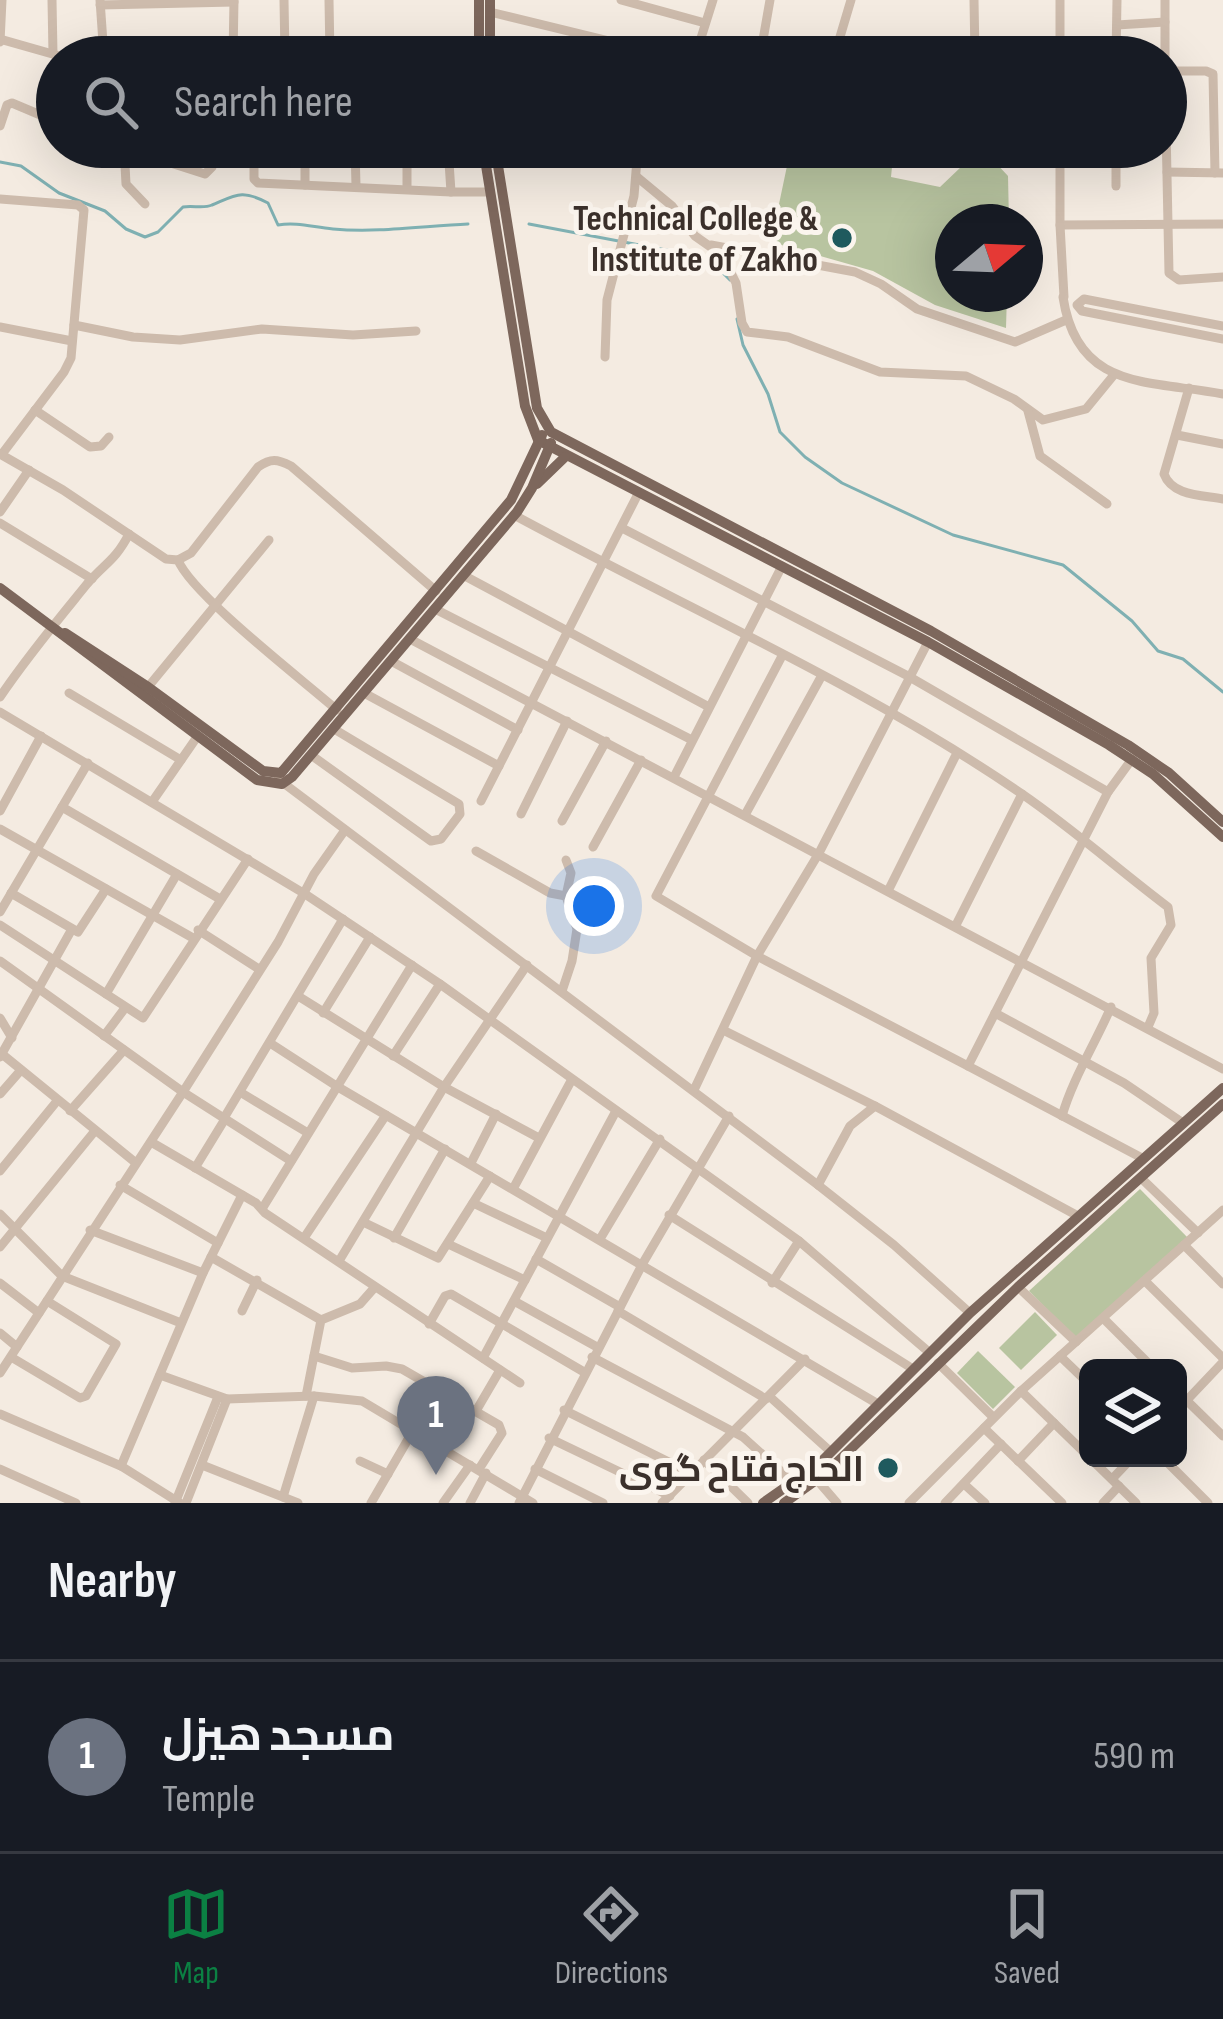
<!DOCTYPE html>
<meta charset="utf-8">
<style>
body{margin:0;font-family:"Sofia Sans Condensed",Cairo,sans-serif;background:#242831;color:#f1f3f6}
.controls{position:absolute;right:36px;bottom:36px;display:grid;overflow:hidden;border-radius:18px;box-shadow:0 12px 48px #0002}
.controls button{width:108px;height:108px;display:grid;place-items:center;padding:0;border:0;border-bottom:3px solid #363941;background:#171b24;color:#f1f3f6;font:60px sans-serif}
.compass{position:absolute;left:935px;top:204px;width:108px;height:108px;border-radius:50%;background:#171b24;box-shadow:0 12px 48px #0002;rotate:71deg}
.you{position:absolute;left:594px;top:906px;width:42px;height:42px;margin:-30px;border:9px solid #fff;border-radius:50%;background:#1a73e8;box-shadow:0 0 0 18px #1a73e833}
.badge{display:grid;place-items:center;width:78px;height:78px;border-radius:50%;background:#0b8043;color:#fff;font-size:39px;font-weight:700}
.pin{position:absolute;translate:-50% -99px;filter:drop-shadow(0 3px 6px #0008)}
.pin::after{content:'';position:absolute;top:63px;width:42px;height:36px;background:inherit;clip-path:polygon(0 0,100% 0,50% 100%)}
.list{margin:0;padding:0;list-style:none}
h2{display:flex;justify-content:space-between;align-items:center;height:156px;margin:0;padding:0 48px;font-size:51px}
h2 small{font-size:39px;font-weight:400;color:#9ea1a6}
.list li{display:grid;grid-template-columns:78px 1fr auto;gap:36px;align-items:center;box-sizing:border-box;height:192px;padding:0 48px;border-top:3px solid #363941}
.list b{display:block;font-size:45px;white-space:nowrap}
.list p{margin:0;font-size:39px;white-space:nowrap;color:#9ea1a6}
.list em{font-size:39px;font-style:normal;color:#9ea1a6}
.icon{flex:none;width:66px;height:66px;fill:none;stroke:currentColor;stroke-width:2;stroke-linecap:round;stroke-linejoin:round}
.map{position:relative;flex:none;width:1223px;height:1503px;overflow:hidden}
.search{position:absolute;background:#171b24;box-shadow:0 12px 48px #0002;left:36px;right:36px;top:36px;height:132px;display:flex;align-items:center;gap:30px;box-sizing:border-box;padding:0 42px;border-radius:66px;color:#9ea1a6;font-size:45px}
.sheet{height:348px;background:#171b24}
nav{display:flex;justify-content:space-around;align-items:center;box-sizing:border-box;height:168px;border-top:3px solid #363941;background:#171b24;font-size:33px;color:#9ea1a6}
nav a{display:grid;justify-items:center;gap:6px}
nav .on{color:#0b8043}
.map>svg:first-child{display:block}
</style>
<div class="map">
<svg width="1223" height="1503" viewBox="0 0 1223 1503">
<rect width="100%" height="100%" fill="#f4ebe1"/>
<g fill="#b8c4a0">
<polygon points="791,147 894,147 891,177 940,187 961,167 973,162 994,161 1008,176 1009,222 953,222 953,294 1007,294 1006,328 935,305 873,271 771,242"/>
<polygon points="1140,1189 1189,1239 1078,1341 1029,1291"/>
<polygon points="1035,1312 1057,1335 1021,1370 999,1348"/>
<polygon points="978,1351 1015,1387 993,1409 957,1373"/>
</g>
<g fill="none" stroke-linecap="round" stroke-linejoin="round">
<g stroke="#7fb0b2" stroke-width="3">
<path d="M0,162L21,166L59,193L105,211L126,229L145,237L158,232L183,207C193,205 203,209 212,205C236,195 242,189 268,203L278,225C297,222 312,227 333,229C377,233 424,226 468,224"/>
<polyline points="529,224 708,258 730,280"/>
<polyline points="737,319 743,345 768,394 780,432 805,457 842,483 953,535 1063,565 1132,621 1158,651 1183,659 1223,692"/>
</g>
<g stroke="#cdbbac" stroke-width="9">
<polyline points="52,0 53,54"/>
<polyline points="100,0 104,57"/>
<polyline points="284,0 285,57"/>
<polyline points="329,0 330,57"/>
<polyline points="621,0 705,23"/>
<polyline points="974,0 975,57"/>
<polyline points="100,5 234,2"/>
<polyline points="490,12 675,57"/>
<polyline points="1117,25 1165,22"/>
<polyline points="0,39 63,57"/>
<polyline points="0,42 2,0"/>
<polyline points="330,49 480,47"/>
<polyline points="104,57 233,56"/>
<polyline points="233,57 234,0"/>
<polyline points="695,57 713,0"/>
<polyline points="760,57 770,0"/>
<polyline points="834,57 851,0"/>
<polyline points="1060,57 1060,0"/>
<polyline points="1116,57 1117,0"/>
<polyline points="1165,57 1165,0"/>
<polyline points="1166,71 1206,71 1213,74 1215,173"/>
<polyline points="0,126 7,105 12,103 57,122"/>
<polyline points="1166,127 1169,273 1179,280 1223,277"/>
<polyline points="254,147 254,179 258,183 451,192"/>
<polyline points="305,147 305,185"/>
<polyline points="355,147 356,186"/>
<polyline points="448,147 451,192 488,192"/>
<polyline points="692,147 705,150 710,147"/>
<polyline points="747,147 774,153"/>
<polyline points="1060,147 1060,225 1223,224"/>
<polyline points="1078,147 1101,158 1116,154"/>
<polyline points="155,158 205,174 212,167 219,147"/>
<polyline points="1167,172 1223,173"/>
<polyline points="637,177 672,206 695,236 722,255 736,283 742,323 747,332 788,337 880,372 966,376 1014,399 1043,420 1086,409 1113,376"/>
<polyline points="1116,186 1116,147"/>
<polyline points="407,189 407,147"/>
<polyline points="0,199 78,205 84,210 71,358 64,372 2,454"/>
<polyline points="145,204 126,184 125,165 134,157 159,156 163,147"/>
<polyline points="1060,225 1064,297"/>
<polyline points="711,245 855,272 881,284 917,309 1015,342 1066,320"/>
<path d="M1063,297C1077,391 1149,380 1223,394"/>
<polyline points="74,325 133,337 180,340 262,329 353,335 416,331"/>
<polyline points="1223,326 1084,299 1077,305 1082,311 1223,339"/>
<polyline points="0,327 72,341"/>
<polyline points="605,357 607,300 634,196 638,147"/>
<path d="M1189,388L1164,474C1172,496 1202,495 1223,499"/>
<polyline points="35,410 90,447 101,446 109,437"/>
<polyline points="1028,411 1040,456 1107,504"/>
<polyline points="1177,435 1223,444"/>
<path d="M0,454L63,490L166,559L178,560L191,553L258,467C271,458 277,459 291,466L436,591"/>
<polyline points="0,512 29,470"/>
<path d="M514,515C682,606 865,686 1022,794C1073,829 1119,870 1168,907L1171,925L1151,958L1154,1013L1148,1027"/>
<polyline points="0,523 92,579"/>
<polyline points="622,528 908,676 1108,792"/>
<path d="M178,560C191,594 304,681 337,710"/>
<polyline points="463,575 709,707"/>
<polyline points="435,609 692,740"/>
<polyline points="410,639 1223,1069"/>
<polyline points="782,656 656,896 757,956 968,1066"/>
<polyline points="391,661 518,730"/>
<polyline points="148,687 269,540"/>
<polyline points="69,693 181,760"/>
<polyline points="364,693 499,766"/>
<path d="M0,697C26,658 57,621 87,584C105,563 115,561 129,534"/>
<polyline points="0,712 305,894 440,984 799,1241 930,1353"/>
<polyline points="311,755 431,841 441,839 460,814 459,804 334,729"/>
<polyline points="1132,759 1108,792 968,1066 1142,1158"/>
<polyline points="674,777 782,566"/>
<polyline points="278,779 818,1185 894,1245 970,1313"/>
<polyline points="481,801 639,492"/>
<polyline points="152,802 197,737"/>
<polyline points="62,807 220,899"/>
<polyline points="0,811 41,736"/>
<polyline points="521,814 567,721"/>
<polyline points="745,815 821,677"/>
<polyline points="562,821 606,741"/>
<polyline points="0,829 193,938"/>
<polyline points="593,847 641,760"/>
<polyline points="476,851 550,893 566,896"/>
<polyline points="889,889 957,753"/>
<polyline points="11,893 78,932 106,889"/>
<polyline points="0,912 88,763"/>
<polyline points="0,925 143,1018 248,859"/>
<polyline points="956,925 1022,794"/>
<polyline points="198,930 259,969"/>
<polyline points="0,961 183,1092 291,1161"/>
<polyline points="562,991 572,961 577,929 566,896 571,873 566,860"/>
<polyline points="106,994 177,874"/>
<polyline points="298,996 444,1087 539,1138"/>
<polyline points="323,1013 370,937"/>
<polyline points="995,1013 1124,1083 1183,1123"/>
<polyline points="0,1018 12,1038"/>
<polyline points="723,1030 875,1106 1078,1216"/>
<polyline points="104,1036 125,1008"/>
<polyline points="270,1043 338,1087 878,1404"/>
<polyline points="2,1054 136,1163"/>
<polyline points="393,1056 440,984"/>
<polyline points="0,1057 72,929"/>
<polyline points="694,1090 757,956 819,853 928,642"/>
<polyline points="240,1092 308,1133"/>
<polyline points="0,1094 21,1070"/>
<polyline points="70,1111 124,1050"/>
<path d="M1062,1116C1073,1078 1095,1044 1111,1007"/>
<polyline points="224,1118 343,919"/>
<polyline points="151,1142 256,1203 265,1213 520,1383"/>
<polyline points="471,1163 496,1114"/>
<polyline points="195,1168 225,1119"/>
<polyline points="0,1171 57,1101"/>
<polyline points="1141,1178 1198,1233"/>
<polyline points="120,1185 218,1243"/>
<polyline points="818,1185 850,1126 875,1106"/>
<polyline points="513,1189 571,1081"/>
<polyline points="473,1203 547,1238"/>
<polyline points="262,1209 412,965"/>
<polyline points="0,1214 62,1276 181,1323"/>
<polyline points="669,1215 913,1369"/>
<polyline points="363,1222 438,1258 490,1176"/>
<polyline points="90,1230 203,1273"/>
<polyline points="304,1238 386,1115"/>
<polyline points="394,1238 445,1149"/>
<polyline points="600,1239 660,1139"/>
<polyline points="448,1244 525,1280"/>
<polyline points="1184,1245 1223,1284"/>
<polyline points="0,1247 94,1132"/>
<polyline points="211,1257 321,1320"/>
<polyline points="536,1259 620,1307"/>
<polyline points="339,1261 444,1087 527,965"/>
<polyline points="1145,1281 1223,1358"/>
<polyline points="0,1283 39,1313"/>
<polyline points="772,1283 799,1241"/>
<polyline points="1018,1287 1076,1342"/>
<polyline points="514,1301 597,1347"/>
<polyline points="242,1311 257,1280"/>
<polyline points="618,1311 766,1399"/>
<polyline points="1103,1318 1153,1368"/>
<polyline points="429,1324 445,1296 451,1294 584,1372"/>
<polyline points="0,1333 17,1347"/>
<polyline points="314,1356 352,1368 386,1366 402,1369 499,1425 502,1433 479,1469"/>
<polyline points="1060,1356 1088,1383"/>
<polyline points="11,1357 80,1398 86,1396 116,1344 47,1301"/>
<polyline points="592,1357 743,1437 794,1483"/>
<polyline points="483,1358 616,1111"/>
<polyline points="938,1363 993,1417"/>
<polyline points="0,1373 183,1092 278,942 314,874 345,830"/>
<polyline points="160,1375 227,1399 314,1396 362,1401 533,1503"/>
<polyline points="1021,1391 1088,1456"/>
<polyline points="1178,1392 1223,1436"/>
<polyline points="306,1396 321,1320 360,1304 375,1287"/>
<polyline points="769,1396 831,1452"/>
<polyline points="1187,1400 1223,1362"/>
<polyline points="564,1410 691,1473"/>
<polyline points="476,1411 500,1370"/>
<polyline points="0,1414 121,1466 180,1503"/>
<polyline points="984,1428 1062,1503"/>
<polyline points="549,1438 670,1496"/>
<polyline points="1090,1458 1136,1503"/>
<polyline points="1163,1458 1208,1503"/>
<polyline points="704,1460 748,1503"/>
<polyline points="360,1461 388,1474"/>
<polyline points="1018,1461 1054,1423"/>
<polyline points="202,1465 298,1503"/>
<polyline points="121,1466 203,1273 242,1195"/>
<polyline points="0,1469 76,1503"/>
<polyline points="535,1469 603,1503"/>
<polyline points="1112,1479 1132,1458"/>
<polyline points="818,1481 837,1503"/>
<polyline points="964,1484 985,1503"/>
<polyline points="283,1497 314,1396"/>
<polyline points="175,1503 218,1397"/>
<polyline points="186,1503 227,1399"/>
<polyline points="371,1503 414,1429"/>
<polyline points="443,1503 470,1465"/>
<polyline points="470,1503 486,1473"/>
<polyline points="519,1503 643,1263 729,1116"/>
<polyline points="662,1503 805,1359"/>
<polyline points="909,1503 1021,1391 1223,1210"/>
<polyline points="945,1503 1001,1444"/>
<polyline points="1103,1503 1119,1486"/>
</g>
<g stroke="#7d675c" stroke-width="10">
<polyline points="479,0 479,57"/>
<polyline points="490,57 490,0"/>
<polyline points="483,147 525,406 538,440 928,642 1109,745 1153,774 1223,837"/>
<polyline points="495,147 537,408 551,432 931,631 1128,745 1169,773 1223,822"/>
<polyline points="537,484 565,457"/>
<polyline points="0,588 257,780 282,784 292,777 517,512 532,488 551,443"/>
<polyline points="65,633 148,687 263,771 281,773 511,500 542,435"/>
<polyline points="763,1503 820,1463 970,1313 1223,1088"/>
<polyline points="784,1503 826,1473 1018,1287 1223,1104"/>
</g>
</g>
<g fill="#1f5a5e" stroke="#fbf5ee" stroke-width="4.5">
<circle cx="842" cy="238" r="12"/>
<circle cx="888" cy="1468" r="12"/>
</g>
<g text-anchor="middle" stroke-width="10" stroke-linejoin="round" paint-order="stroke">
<g font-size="36" font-weight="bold" fill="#3b302b" stroke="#fbf5ee" text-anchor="end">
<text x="818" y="230">Technical College &amp;<tspan x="818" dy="41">Institute of Zakho</tspan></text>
<text x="864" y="1481">الحاج فتاح گوی</text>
</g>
</g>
</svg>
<div class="controls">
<button><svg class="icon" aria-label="layers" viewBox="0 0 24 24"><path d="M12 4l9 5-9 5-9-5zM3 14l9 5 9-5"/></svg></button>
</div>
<svg class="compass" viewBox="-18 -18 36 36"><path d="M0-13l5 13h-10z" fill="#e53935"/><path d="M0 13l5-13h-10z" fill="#9ea1a6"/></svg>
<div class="you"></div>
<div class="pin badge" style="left:436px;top:1475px;background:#6b7280">1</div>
<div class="search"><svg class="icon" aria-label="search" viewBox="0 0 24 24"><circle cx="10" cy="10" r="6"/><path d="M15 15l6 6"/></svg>Search here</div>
</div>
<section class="sheet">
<h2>Nearby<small></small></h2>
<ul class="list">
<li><span class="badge" style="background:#6b7280">1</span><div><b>مسجد هيزل</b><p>Temple</p></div><em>590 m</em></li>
</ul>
</section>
<nav>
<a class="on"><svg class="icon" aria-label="map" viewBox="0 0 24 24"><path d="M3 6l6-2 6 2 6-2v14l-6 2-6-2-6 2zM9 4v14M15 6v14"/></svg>Map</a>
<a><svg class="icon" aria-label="directions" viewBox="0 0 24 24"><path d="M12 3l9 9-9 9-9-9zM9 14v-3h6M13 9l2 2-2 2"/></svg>Directions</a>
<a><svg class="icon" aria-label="saved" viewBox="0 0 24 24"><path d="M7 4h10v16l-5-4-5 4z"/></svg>Saved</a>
</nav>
